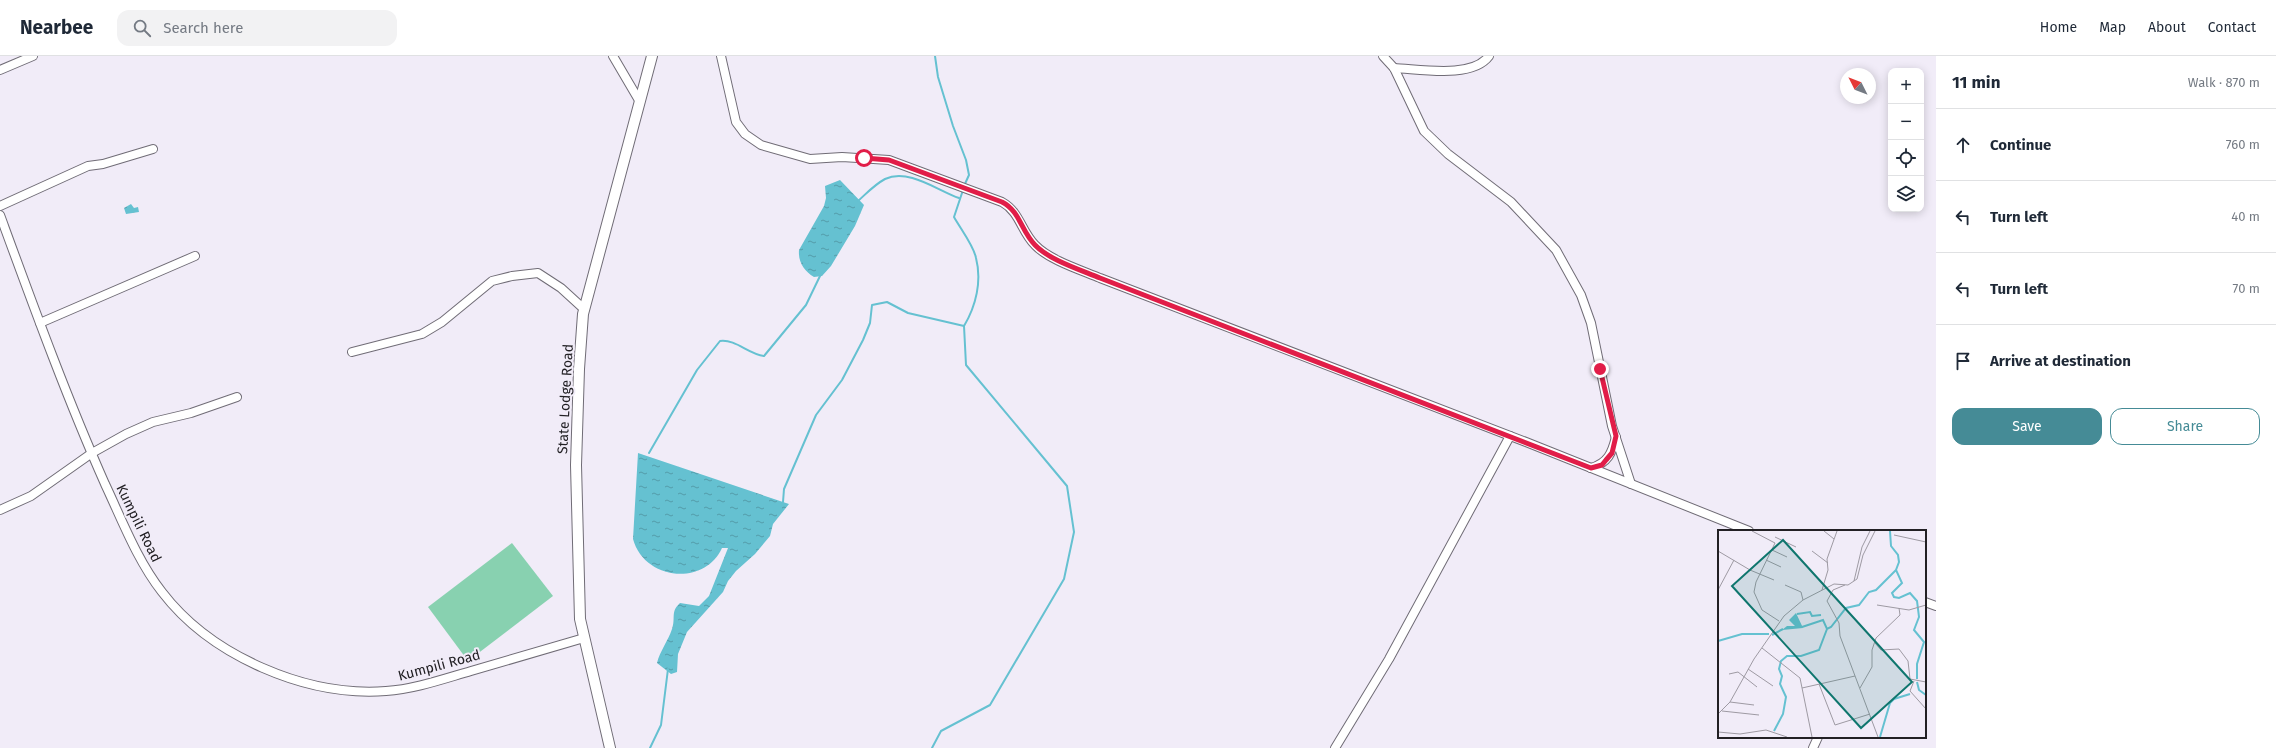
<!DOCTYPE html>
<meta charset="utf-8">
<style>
body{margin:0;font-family:"Fira Sans",sans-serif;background:#f2f2f3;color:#1f2937}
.controls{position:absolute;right:12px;top:12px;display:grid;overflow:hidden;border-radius:8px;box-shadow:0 2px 10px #0003}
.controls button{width:36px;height:36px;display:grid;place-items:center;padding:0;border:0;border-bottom:1px solid #e0e1e3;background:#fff;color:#1f2937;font:20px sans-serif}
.compass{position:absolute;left:1840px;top:12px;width:36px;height:36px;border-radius:50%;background:#fff;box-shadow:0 2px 10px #0003;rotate:312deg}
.stop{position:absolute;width:12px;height:12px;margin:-9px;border:3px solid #e11d48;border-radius:50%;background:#fff}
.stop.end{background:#e11d48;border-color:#fff;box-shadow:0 1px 4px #0008}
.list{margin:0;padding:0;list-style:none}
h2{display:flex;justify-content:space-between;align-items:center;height:52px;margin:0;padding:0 16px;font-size:17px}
h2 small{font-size:13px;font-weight:400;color:#747a83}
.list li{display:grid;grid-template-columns:26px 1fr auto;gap:12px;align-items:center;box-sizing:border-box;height:72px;padding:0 16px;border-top:1px solid #e0e1e3}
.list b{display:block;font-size:15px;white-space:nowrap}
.list em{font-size:13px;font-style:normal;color:#747a83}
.actions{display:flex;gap:8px;padding:12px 16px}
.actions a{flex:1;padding:9px 0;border:1px solid #458b96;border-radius:12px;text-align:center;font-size:14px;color:#458b96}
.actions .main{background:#458b96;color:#fff}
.icon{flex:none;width:22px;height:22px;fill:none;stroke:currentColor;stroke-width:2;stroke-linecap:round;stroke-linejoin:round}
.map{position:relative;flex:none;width:1936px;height:692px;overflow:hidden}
header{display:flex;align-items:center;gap:24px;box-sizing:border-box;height:56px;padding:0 20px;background:#fff;border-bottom:1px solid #e0e1e3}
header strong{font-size:19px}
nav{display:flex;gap:22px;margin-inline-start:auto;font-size:14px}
.search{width:280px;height:36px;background:#f2f2f3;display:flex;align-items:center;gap:10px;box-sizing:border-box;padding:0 14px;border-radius:12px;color:#747a83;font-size:15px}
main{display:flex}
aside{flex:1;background:#fff}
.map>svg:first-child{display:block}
</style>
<header>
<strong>Nearbee</strong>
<div class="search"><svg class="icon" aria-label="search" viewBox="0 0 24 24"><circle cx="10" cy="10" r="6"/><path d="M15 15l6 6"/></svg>Search here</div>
<nav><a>Home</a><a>Map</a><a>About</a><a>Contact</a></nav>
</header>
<main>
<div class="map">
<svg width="1936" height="692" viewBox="0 0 1936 692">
<defs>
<pattern id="water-ripples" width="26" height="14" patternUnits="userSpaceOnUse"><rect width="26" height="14" fill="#65c1d1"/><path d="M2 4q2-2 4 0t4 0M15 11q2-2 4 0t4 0" fill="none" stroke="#539ca9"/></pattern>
</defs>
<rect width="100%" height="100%" fill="#f1ecf8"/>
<polygon fill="#88d1b0" points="512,487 553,540 468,605 428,551"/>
<g fill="url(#water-ripples)">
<path d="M840,124L864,149L855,170L831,210L822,220L814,221C804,215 798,206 799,194L824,150L826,142L825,130Z"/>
<polygon points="131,148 134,152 138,151 139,156 126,158 124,152"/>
<path d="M638,397L789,448L773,468L770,480L755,498L736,515L728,525L723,536L687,576L678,598L677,616L671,618L657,607C660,595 668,585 672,573C676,562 670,556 680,547L699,550L709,540L728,492H722C704,531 644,524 633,483Z"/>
</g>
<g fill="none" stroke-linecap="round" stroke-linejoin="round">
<g stroke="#65c1d1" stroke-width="2">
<polyline points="935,0 938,21 953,70 966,104 969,119 964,130"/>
<path d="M858,145C867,137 874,129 885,123C909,112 938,135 959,142"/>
<path d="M649,397L697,314L720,285C736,283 748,298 764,300L806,249L820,220"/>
<path d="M783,446L784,433L816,359L842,324L863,284L870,267L872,249L887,246L908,257L964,270C976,250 982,225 976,202C974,190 960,172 954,161L963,134"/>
<polyline points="650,692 661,669 668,613"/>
<polyline points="932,692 941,675 990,649 1064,523 1074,476 1067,430 966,309 964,270"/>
</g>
<g stroke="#706c76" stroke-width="10">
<g id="minor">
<polyline points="613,0 640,46"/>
<path d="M721,0L736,66L745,78L761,89L810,103L842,101L889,104L1002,146C1020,156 1021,175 1035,189C1049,204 1081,214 1100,222L1526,386L1749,475"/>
<polyline points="1383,0 1394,12 1424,75 1448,98 1511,146 1556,194 1581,239 1591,267 1612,370 1631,428"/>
<path d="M1394,12C1420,13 1472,23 1489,0"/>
<polyline points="0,14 33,0"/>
<polyline points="0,150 88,110 103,108 153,93"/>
<path d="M0,159C33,249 66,340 105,428C122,464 137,504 162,536C211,600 306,641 386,635C415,633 443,623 471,615C508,604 546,593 584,582"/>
<polyline points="40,267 195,200"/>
<polyline points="352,296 422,278 442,266 492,225 512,220 538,217 561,232 584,253"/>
<path d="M1591,412C1608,407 1612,397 1616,381"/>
<polyline points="0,454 31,440 92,397 126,378 153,366 191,357 237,341"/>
<polyline points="1925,546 1936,550"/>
<polyline points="1335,692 1389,603 1510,380"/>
<polyline points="1813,692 1818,681"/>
</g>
</g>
<g stroke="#706c76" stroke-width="12">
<polyline id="tertiary" points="610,692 580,563 576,409 579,313 583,258 652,0"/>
</g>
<use href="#minor" stroke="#fff" stroke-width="8"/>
<use href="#tertiary" stroke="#fff" stroke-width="10"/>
</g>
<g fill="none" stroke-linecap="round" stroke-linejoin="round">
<path stroke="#e11d48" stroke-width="5" d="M864,102L889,104L1002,146C1020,155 1021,175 1035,189C1049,204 1081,214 1100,222L1591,412L1602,409L1606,404L1612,397L1616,380L1600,313"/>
</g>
<g text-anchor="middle" stroke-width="4" stroke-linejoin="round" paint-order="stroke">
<g font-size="14" fill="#222024" stroke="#f1ecf8">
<text transform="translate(565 343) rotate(-87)" y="5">State Lodge Road</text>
<text transform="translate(139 467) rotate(64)" y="5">Kumpili Road</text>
<text transform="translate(439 609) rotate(-15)" y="5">Kumpili Road</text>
</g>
</g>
<g transform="translate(1718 474)">
<rect width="208" height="208" fill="#f1ecf8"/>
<path d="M78,83L85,98L64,100L69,96H77L71,90Z" fill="#65c1d1"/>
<path fill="none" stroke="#65c1d1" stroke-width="2" d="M172,1L173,16L180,25L181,32L178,40L184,53L174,63L176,67L181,68L192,63L199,71L201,87L196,100L206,112L199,134V149M79,84L92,82L94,86L103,85M84,97L105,90L109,99L113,97L128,78L141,75L151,62L158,60L178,40M54,105L65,99M0,111L24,104H51M199,152L201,160L208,165M56,201L65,184L68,167L62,154L64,146L61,139L63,131L69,126H83L101,120L109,99M162,207L172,173L176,169L192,164"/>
<path fill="none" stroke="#9e9aa3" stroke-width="1" d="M34,1L57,13L38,52L36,62L44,80L61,91M106,1L116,9M176,5L208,12M57,7L78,17M54,20L69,27M0,21L32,40L56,50M94,21L110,33M48,30L63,37M136,51L144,17L152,1M67,55L83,62L85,70M127,55L115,60L109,71L121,93L122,106L160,207M0,60L16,30M104,60L110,40L109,29L119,1M159,75L191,80L208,75M157,113L163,120L181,119L190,131L192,149L208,152M44,118L82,148L94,207M30,139L55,156M11,144L20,142L39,157M196,151L192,161L208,179M101,154L117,195L152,184M84,158L137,146M142,158L154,137V120L158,108L182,85L181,78M12,172L36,175M4,181L41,185M0,184L12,172L36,129L66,86L85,70L116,54L130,55L139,49L145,25L157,1M0,202L22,204L48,200L69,207"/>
<path fill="#0f766e" fill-opacity="0.15" stroke="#0f766e" stroke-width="2" d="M65,10L194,152L143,198L14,56Z"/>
<rect width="208" height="208" fill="none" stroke="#222024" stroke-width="2"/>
</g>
</svg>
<div class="controls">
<button>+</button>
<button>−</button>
<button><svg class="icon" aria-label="locate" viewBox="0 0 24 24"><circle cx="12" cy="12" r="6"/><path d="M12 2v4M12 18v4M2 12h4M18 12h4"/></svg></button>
<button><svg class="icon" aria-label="layers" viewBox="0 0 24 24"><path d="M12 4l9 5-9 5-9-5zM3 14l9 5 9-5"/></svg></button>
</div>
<svg class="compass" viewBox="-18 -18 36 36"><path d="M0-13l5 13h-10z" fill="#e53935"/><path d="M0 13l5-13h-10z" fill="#747a83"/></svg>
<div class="stop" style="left:864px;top:102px"></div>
<div class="stop end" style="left:1600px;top:313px"></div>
</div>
<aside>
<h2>11 min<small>Walk · 870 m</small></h2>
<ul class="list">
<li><svg class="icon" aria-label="ahead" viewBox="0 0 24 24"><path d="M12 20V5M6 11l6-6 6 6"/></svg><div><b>Continue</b></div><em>760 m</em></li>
<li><svg class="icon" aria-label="left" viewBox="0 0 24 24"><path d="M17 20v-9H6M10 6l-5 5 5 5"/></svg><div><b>Turn left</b></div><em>40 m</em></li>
<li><svg class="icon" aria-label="left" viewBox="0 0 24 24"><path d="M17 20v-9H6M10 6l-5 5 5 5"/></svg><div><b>Turn left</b></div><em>70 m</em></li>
<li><svg class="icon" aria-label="arrive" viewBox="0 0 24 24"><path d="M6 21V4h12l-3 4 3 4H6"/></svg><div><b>Arrive at destination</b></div></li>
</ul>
<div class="actions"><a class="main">Save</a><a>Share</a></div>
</aside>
</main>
